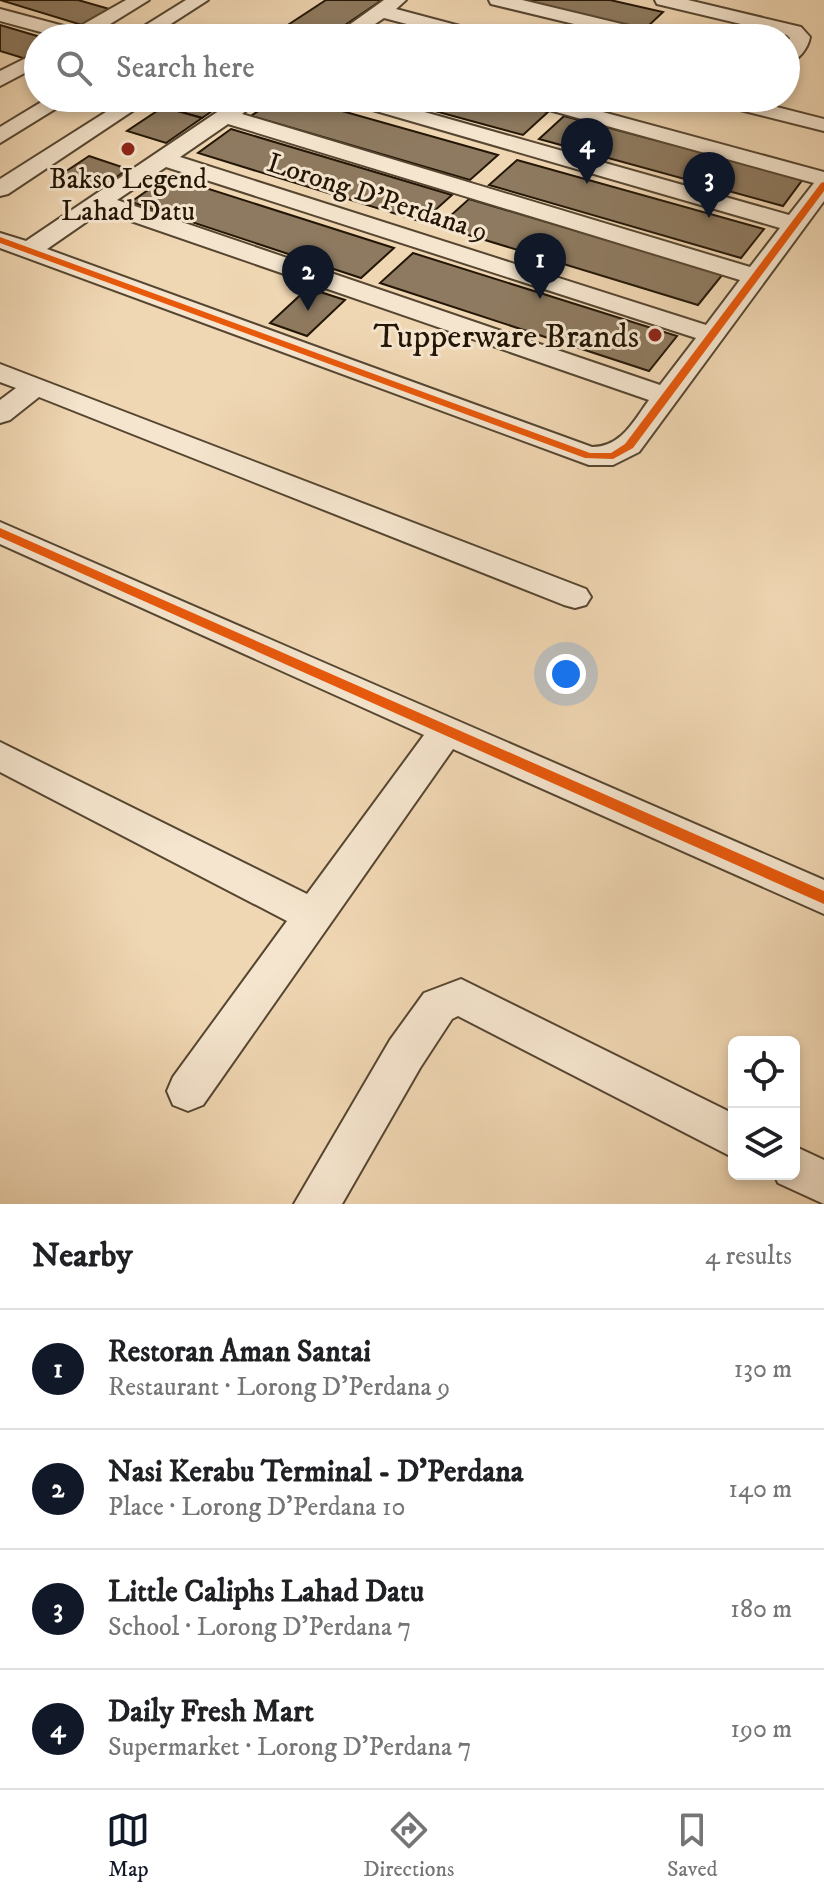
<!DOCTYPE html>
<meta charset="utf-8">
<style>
body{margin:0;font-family:"IM FELL DW Pica",serif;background:#f6f6f6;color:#202124}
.controls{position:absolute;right:24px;bottom:24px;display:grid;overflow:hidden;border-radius:12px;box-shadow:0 4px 12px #0003}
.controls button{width:72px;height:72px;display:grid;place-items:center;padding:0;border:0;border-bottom:2px solid #e0e0e0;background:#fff;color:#202124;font:40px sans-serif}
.you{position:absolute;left:566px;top:674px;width:28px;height:28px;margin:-20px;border:6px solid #fff;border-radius:50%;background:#1a73e8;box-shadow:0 0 0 12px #1a73e833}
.badge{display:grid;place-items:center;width:52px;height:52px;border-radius:50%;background:#111827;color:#fff;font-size:26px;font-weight:700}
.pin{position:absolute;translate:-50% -66px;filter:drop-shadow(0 2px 4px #0008)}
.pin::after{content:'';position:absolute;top:42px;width:28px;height:24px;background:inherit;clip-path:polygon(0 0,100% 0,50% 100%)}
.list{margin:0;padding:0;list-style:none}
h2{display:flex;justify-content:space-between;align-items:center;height:104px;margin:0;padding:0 32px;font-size:34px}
h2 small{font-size:26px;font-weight:400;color:#757577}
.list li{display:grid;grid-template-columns:52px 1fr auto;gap:24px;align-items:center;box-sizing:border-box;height:120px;padding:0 32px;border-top:2px solid #e0e0e0}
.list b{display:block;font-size:30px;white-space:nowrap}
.list p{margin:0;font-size:26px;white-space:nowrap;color:#757577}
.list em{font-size:26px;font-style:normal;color:#757577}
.icon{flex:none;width:44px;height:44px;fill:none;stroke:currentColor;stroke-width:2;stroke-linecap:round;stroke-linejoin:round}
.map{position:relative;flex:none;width:824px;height:1204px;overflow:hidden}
.search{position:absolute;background:#fff;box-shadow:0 4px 12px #0003;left:24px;right:24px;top:24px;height:88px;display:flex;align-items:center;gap:20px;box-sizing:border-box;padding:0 28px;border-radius:44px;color:#757577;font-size:30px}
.sheet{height:584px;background:#fff}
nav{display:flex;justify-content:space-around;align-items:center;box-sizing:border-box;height:112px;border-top:2px solid #e0e0e0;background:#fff;font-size:22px;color:#757577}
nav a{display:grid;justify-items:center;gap:4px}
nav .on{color:#111827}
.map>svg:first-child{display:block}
</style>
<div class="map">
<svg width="824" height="1204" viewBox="0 0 824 1204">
<rect width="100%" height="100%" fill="#f0d7b3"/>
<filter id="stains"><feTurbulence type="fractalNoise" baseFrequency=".0025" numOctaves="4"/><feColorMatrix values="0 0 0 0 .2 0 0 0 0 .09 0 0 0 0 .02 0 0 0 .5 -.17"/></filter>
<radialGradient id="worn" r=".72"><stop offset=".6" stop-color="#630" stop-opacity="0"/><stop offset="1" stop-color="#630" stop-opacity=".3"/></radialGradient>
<g fill="#8e7a60" stroke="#231606" stroke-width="2">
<polygon points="0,0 78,0 113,10 85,26"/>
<polygon points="326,0 382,0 326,38 268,38"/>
<polygon points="518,0 610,0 663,12 644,30"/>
<polygon points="0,25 44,38 38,38 38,52 26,59 0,51"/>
<polygon points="176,98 231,98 202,118 163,107"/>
<polygon points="277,98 296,98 498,155 470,180 251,116"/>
<polygon points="387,98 495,98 548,112 523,135"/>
<polygon points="163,107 202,118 166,143 127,131"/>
<polygon points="564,116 803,179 783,206 539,139"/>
<polygon points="231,129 452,195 422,222 198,153"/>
<polygon points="89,156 128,169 99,189 59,176"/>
<polygon points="517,160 764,229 741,258 489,185"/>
<polygon points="168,176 394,248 361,278 131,202"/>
<polygon points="469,199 723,274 698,305 439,226"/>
<polygon points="413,253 677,336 649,371 380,283"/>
<polygon points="308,288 345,300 307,336 270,323"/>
</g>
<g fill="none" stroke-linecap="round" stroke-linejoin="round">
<g stroke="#564631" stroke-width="4">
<g id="minor">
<polygon points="126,0 149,0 94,34 97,38 63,38 0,21 0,9 75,29"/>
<polygon points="186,0 208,0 149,38 125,38"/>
<polygon points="384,0 406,0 396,9 490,34 493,38 460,38 384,18 354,38 331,38"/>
<polygon points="489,0 522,0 663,34 666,38 632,38 491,4"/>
<path d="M655,0H688L801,27L810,37C808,49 798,61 786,64V47L790,38L787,35L657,4Z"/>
<polygon points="38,52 38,66 0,86 0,71"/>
<polygon points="48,98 73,98 0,143 0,127"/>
<polygon points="128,98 152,98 8,194 0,196 0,179"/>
<path d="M238,98H262L242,114L750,267L780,228L345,102L342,98H375L789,215L814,183L520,102L517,98H551L824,172V201L639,452L613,465H589L0,248V233L26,241ZM228,124L740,280L706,325L180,157ZM166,167L696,338L660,385L117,200ZM102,211L649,400C633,422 621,447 592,447L47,249Z"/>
<polygon points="705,98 741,98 824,119 824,131 708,102"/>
<polygon points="0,364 586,589 591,597 586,605 575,608 564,605 39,397 10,420 0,423 0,400 16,388 0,382"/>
<polygon points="0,522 824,880 824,914 453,749 203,1105 188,1111 173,1105 167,1091 173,1077 287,921 0,772 0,742 307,894 424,735 0,544"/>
<polygon points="461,979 734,1114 734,1158 458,1016 452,1019 420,1068 342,1204 294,1204 390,1040 424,993"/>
<polygon points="794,1146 824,1160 824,1204 778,1183 774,1174 794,1174"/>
</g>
</g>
<use href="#minor" fill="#f5e5ce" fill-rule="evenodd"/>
<g stroke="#f5e5ce" stroke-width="5">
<g id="cycleway">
<polygon points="824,182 824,191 633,448 613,459 585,458 0,243 0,237 590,453 611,453 625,444 821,183"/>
<polygon points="0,528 824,891 824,904 0,537"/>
</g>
</g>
<use href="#cycleway" fill="#e8590c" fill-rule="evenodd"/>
</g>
<g fill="#8f2418" stroke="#f5e5ce" stroke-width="3">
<circle cx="128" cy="149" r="8"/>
<circle cx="655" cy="335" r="8"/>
</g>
<g text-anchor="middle" stroke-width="6" stroke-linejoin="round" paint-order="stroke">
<g font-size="28" fill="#231606" stroke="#f5e5ce">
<text x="128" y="188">Bakso Legend<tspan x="128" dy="32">Lahad Datu</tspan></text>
</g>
<g font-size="28" fill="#231606" stroke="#f5e5ce">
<text transform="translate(378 196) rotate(18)" y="10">Lorong D'Perdana 9</text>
</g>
<g font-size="34" fill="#231606" stroke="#f5e5ce" text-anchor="end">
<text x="639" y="347">Tupperware Brands</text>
</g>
</g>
<rect width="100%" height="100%" filter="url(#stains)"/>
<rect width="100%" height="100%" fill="url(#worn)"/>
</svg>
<div class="controls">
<button><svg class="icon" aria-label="locate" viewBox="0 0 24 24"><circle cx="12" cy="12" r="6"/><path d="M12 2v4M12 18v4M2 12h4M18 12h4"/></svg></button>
<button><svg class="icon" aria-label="layers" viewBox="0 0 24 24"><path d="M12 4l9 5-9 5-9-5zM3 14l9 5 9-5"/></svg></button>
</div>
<div class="you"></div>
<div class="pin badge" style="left:540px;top:299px">1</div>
<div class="pin badge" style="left:308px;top:311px">2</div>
<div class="pin badge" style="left:709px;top:218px">3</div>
<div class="pin badge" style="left:587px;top:184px">4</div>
<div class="search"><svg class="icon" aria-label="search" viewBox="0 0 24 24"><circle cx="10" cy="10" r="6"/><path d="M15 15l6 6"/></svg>Search here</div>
</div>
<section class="sheet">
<h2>Nearby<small>4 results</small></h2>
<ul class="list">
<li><span class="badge">1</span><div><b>Restoran Aman Santai</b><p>Restaurant · Lorong D'Perdana 9</p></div><em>130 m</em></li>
<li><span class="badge">2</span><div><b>Nasi Kerabu Terminal - D'Perdana</b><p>Place · Lorong D'Perdana 10</p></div><em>140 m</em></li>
<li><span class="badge">3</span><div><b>Little Caliphs Lahad Datu</b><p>School · Lorong D'Perdana 7</p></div><em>180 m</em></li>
<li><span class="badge">4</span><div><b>Daily Fresh Mart</b><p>Supermarket · Lorong D'Perdana 7</p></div><em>190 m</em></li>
</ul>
</section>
<nav>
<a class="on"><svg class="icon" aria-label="map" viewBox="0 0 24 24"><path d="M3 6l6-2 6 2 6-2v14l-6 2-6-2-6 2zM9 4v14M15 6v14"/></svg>Map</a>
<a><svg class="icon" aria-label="directions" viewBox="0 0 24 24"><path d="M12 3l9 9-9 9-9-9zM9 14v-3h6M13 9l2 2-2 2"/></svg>Directions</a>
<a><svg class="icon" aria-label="saved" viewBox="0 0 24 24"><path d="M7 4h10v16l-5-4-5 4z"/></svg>Saved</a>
</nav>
